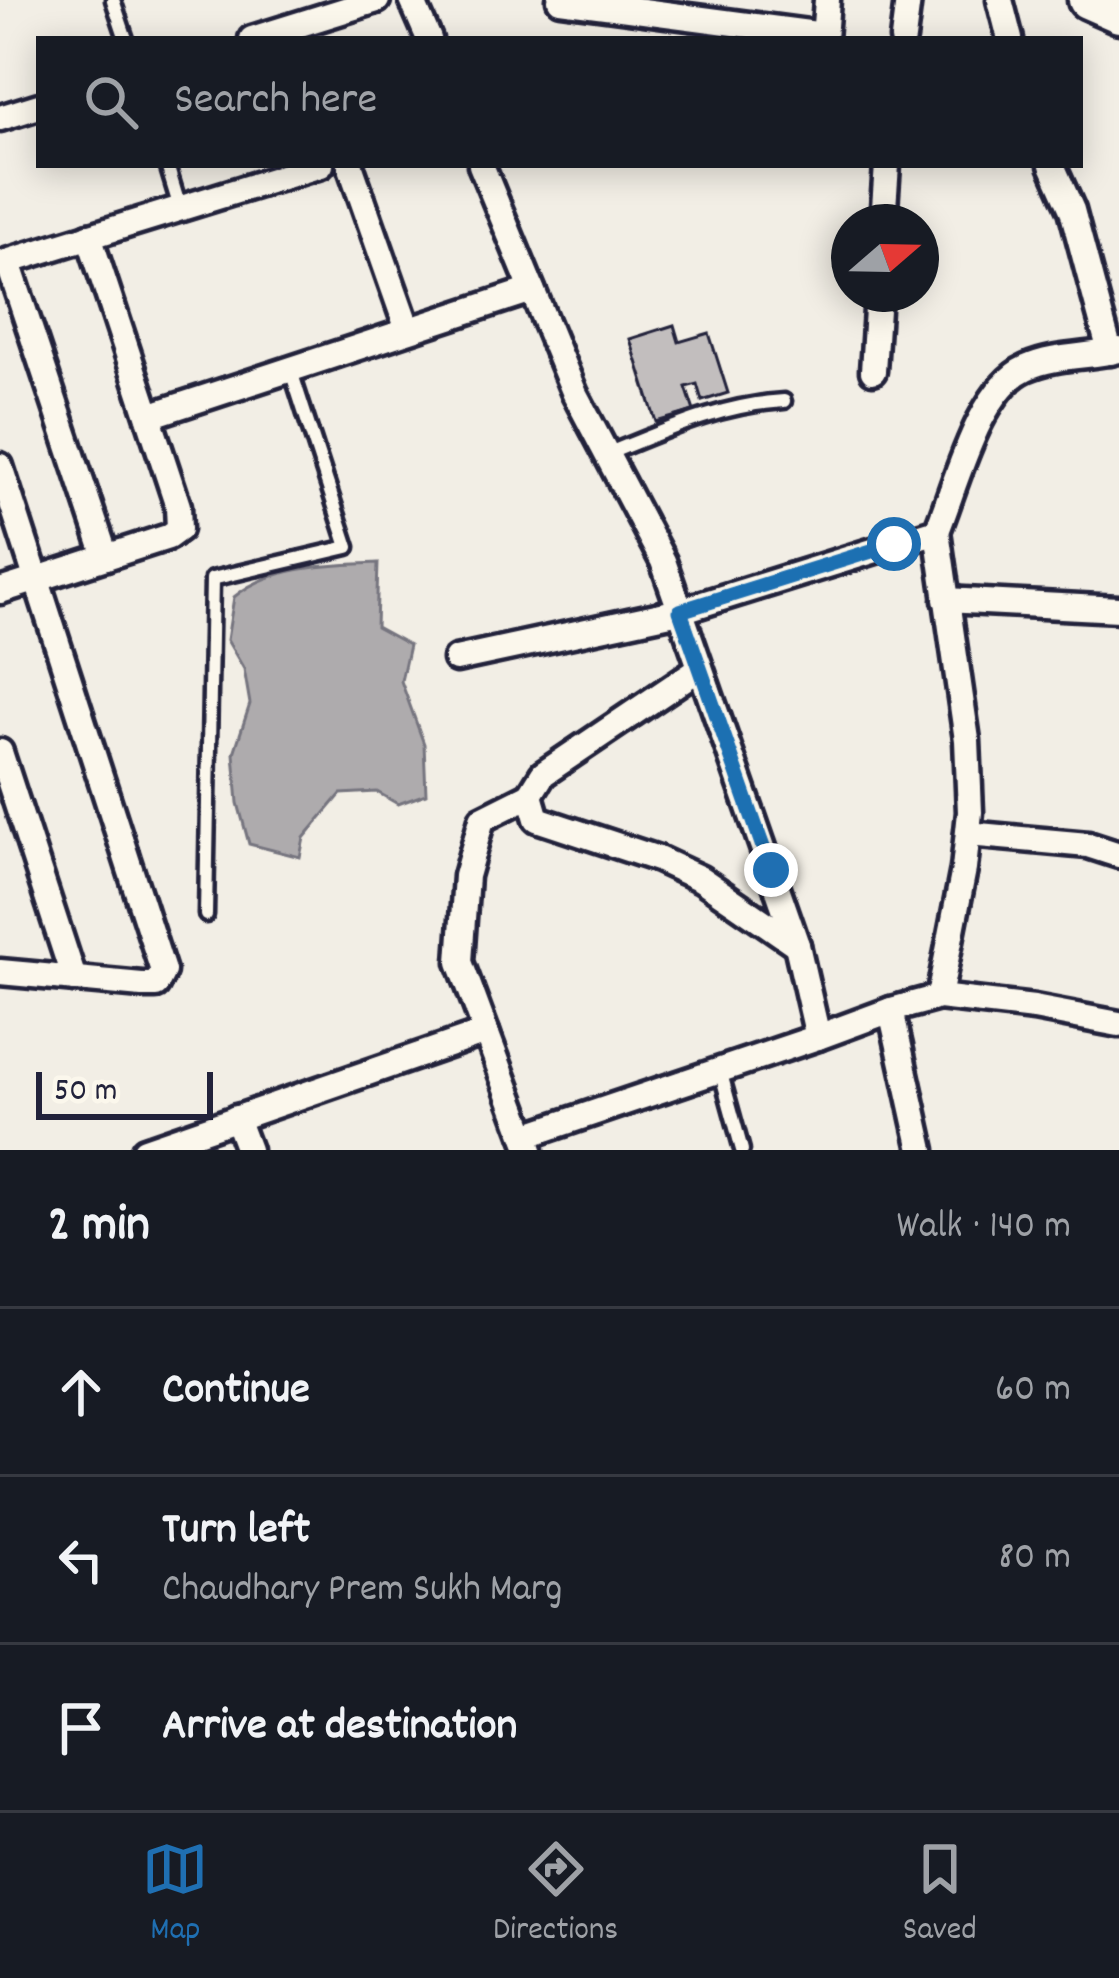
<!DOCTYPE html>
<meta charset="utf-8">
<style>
body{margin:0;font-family:Dekko,sans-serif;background:#20242c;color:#f1f3f6}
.compass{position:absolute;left:831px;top:204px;width:108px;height:108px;border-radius:50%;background:#171b24;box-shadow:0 6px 30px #0003;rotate:70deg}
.scale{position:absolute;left:36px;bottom:30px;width:177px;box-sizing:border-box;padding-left:12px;border:6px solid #22223b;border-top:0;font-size:33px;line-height:42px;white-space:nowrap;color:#22223b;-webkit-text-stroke:9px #fbf7ec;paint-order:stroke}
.stop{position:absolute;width:36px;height:36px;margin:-27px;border:9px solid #1f6fb2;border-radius:50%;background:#fff}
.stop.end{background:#1f6fb2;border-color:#fff;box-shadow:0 3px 12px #0008}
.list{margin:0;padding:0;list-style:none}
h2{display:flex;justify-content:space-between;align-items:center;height:156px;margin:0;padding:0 48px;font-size:51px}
h2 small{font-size:39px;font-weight:400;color:#9ea1a6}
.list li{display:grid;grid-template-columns:78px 1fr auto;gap:36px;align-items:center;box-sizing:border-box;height:168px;padding:0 48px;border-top:3px solid #363941}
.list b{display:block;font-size:45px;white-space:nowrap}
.list p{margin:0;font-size:39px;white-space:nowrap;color:#9ea1a6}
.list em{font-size:39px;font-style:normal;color:#9ea1a6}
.icon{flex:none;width:66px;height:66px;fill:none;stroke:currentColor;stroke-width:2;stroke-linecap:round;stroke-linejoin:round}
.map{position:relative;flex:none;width:1119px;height:1150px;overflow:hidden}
.search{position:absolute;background:#171b24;box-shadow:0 6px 30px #0003;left:36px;right:36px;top:36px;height:132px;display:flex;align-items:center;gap:30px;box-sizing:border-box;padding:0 42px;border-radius:0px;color:#9ea1a6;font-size:45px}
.sheet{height:660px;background:#171b24}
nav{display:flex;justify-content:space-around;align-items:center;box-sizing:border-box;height:168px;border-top:3px solid #363941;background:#171b24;font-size:33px;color:#9ea1a6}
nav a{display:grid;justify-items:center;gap:6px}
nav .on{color:#1f6fb2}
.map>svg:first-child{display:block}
</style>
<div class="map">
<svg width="1119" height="1150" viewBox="0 0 1119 1150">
<rect width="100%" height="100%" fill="#f2eee5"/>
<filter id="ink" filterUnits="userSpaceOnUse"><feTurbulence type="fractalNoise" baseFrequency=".00833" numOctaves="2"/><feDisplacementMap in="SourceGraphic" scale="24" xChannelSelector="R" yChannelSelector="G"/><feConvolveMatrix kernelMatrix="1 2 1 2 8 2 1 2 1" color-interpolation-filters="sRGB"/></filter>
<g filter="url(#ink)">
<path fill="#aeabad" stroke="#76747f" stroke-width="3" d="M378,563L376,627L409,645L401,681L424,744L426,794L398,804L377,792L341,794L304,838L300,857L249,844L238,803L234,753L250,704L244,669L227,640L234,597C272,565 330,565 378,563Z"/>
<polygon fill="#c2bebe" stroke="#22223b" stroke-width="3" points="674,325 679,342 709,333 728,393 702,401 697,384 686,387 694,411 656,422 630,339"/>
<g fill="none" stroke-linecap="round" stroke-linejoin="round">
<g stroke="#22223b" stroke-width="21">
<g id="lane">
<polyline points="113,0 126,39"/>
<polyline points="167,165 180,208"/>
<path d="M607,454C666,430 720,405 784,401"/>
<polyline points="206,915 212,579 348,547 291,371"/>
<polyline points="720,1070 742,1150"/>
</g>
</g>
<g stroke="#22223b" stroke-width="33">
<g id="street">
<polyline points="412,0 429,39"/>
<polyline points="560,0 824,35"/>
<polyline points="1000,0 1010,39"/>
<polyline points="252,39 377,0"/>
<polyline points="824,39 827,0"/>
<polyline points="903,39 908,0"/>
<polyline points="0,118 39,106"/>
<polyline points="350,165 408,330"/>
<polyline points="481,165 575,394 663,561 797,945 818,1037 891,1010 922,1150"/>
<polyline points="1052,165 1072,210 1110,352"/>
<polyline points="883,222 887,165"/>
<polyline points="8,262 106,557"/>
<polyline points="0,264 321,165"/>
<polyline points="873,371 878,294"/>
<polyline points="149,416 532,290"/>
<polyline points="0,466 163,971 156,985 142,985 0,972"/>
<polyline points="937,531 967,740 970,812 964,869 939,997"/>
<polyline points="0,591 168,537 179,529 178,506 89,236"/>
<polyline points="946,600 1119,609"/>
<path d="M456,659L680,611L937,531C956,485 979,389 1026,368C1054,355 1089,357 1119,350"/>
<polyline points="700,668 543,774 530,795 537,819 658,859 701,879 797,945"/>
<polyline points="0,752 74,979"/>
<polyline points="530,795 482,819 466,876 460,962 530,1150"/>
<polyline points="968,834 1088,845 1119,855"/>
<polyline points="891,1010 939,997 1034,1008 1119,1024"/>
<polyline points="236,1118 248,1150"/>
<polyline points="525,1136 818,1037"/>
<polyline points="145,1150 486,1032"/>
</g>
</g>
<g stroke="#22223b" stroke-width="45">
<polyline id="primary" points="1087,0 1119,14"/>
</g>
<use href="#lane" stroke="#fbf7ec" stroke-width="12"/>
<use href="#street" stroke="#fbf7ec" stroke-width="24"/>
<use href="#primary" stroke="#fbf7ec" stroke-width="36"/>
</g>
</g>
<g fill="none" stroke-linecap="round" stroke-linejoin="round" filter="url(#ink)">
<polyline stroke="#1f6fb2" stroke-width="15" points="771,870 680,611 894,544"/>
</g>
</svg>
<svg class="compass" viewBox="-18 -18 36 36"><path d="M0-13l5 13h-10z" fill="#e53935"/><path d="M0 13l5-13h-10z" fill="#9ea1a6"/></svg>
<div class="scale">50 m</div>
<div class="stop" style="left:894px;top:544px"></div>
<div class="stop end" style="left:771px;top:870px"></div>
<div class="search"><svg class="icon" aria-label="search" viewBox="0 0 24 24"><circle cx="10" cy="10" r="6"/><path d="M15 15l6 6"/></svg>Search here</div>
</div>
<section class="sheet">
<h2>2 min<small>Walk · 140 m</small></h2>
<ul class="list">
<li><svg class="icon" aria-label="ahead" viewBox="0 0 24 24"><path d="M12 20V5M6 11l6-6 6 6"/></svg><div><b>Continue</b></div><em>60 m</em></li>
<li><svg class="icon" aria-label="left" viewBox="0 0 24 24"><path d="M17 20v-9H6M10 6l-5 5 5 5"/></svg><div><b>Turn left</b><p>Chaudhary Prem Sukh Marg</p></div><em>80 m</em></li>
<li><svg class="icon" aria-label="arrive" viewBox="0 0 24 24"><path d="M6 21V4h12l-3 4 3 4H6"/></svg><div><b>Arrive at destination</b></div></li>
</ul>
</section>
<nav>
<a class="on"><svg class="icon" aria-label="map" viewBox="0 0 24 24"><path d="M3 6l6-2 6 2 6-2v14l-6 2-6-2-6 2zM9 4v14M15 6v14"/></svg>Map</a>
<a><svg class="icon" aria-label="directions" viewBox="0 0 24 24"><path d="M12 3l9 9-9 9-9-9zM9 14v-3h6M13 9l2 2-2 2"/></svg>Directions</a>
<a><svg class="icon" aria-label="saved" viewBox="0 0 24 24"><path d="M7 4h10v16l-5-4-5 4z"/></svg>Saved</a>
</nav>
